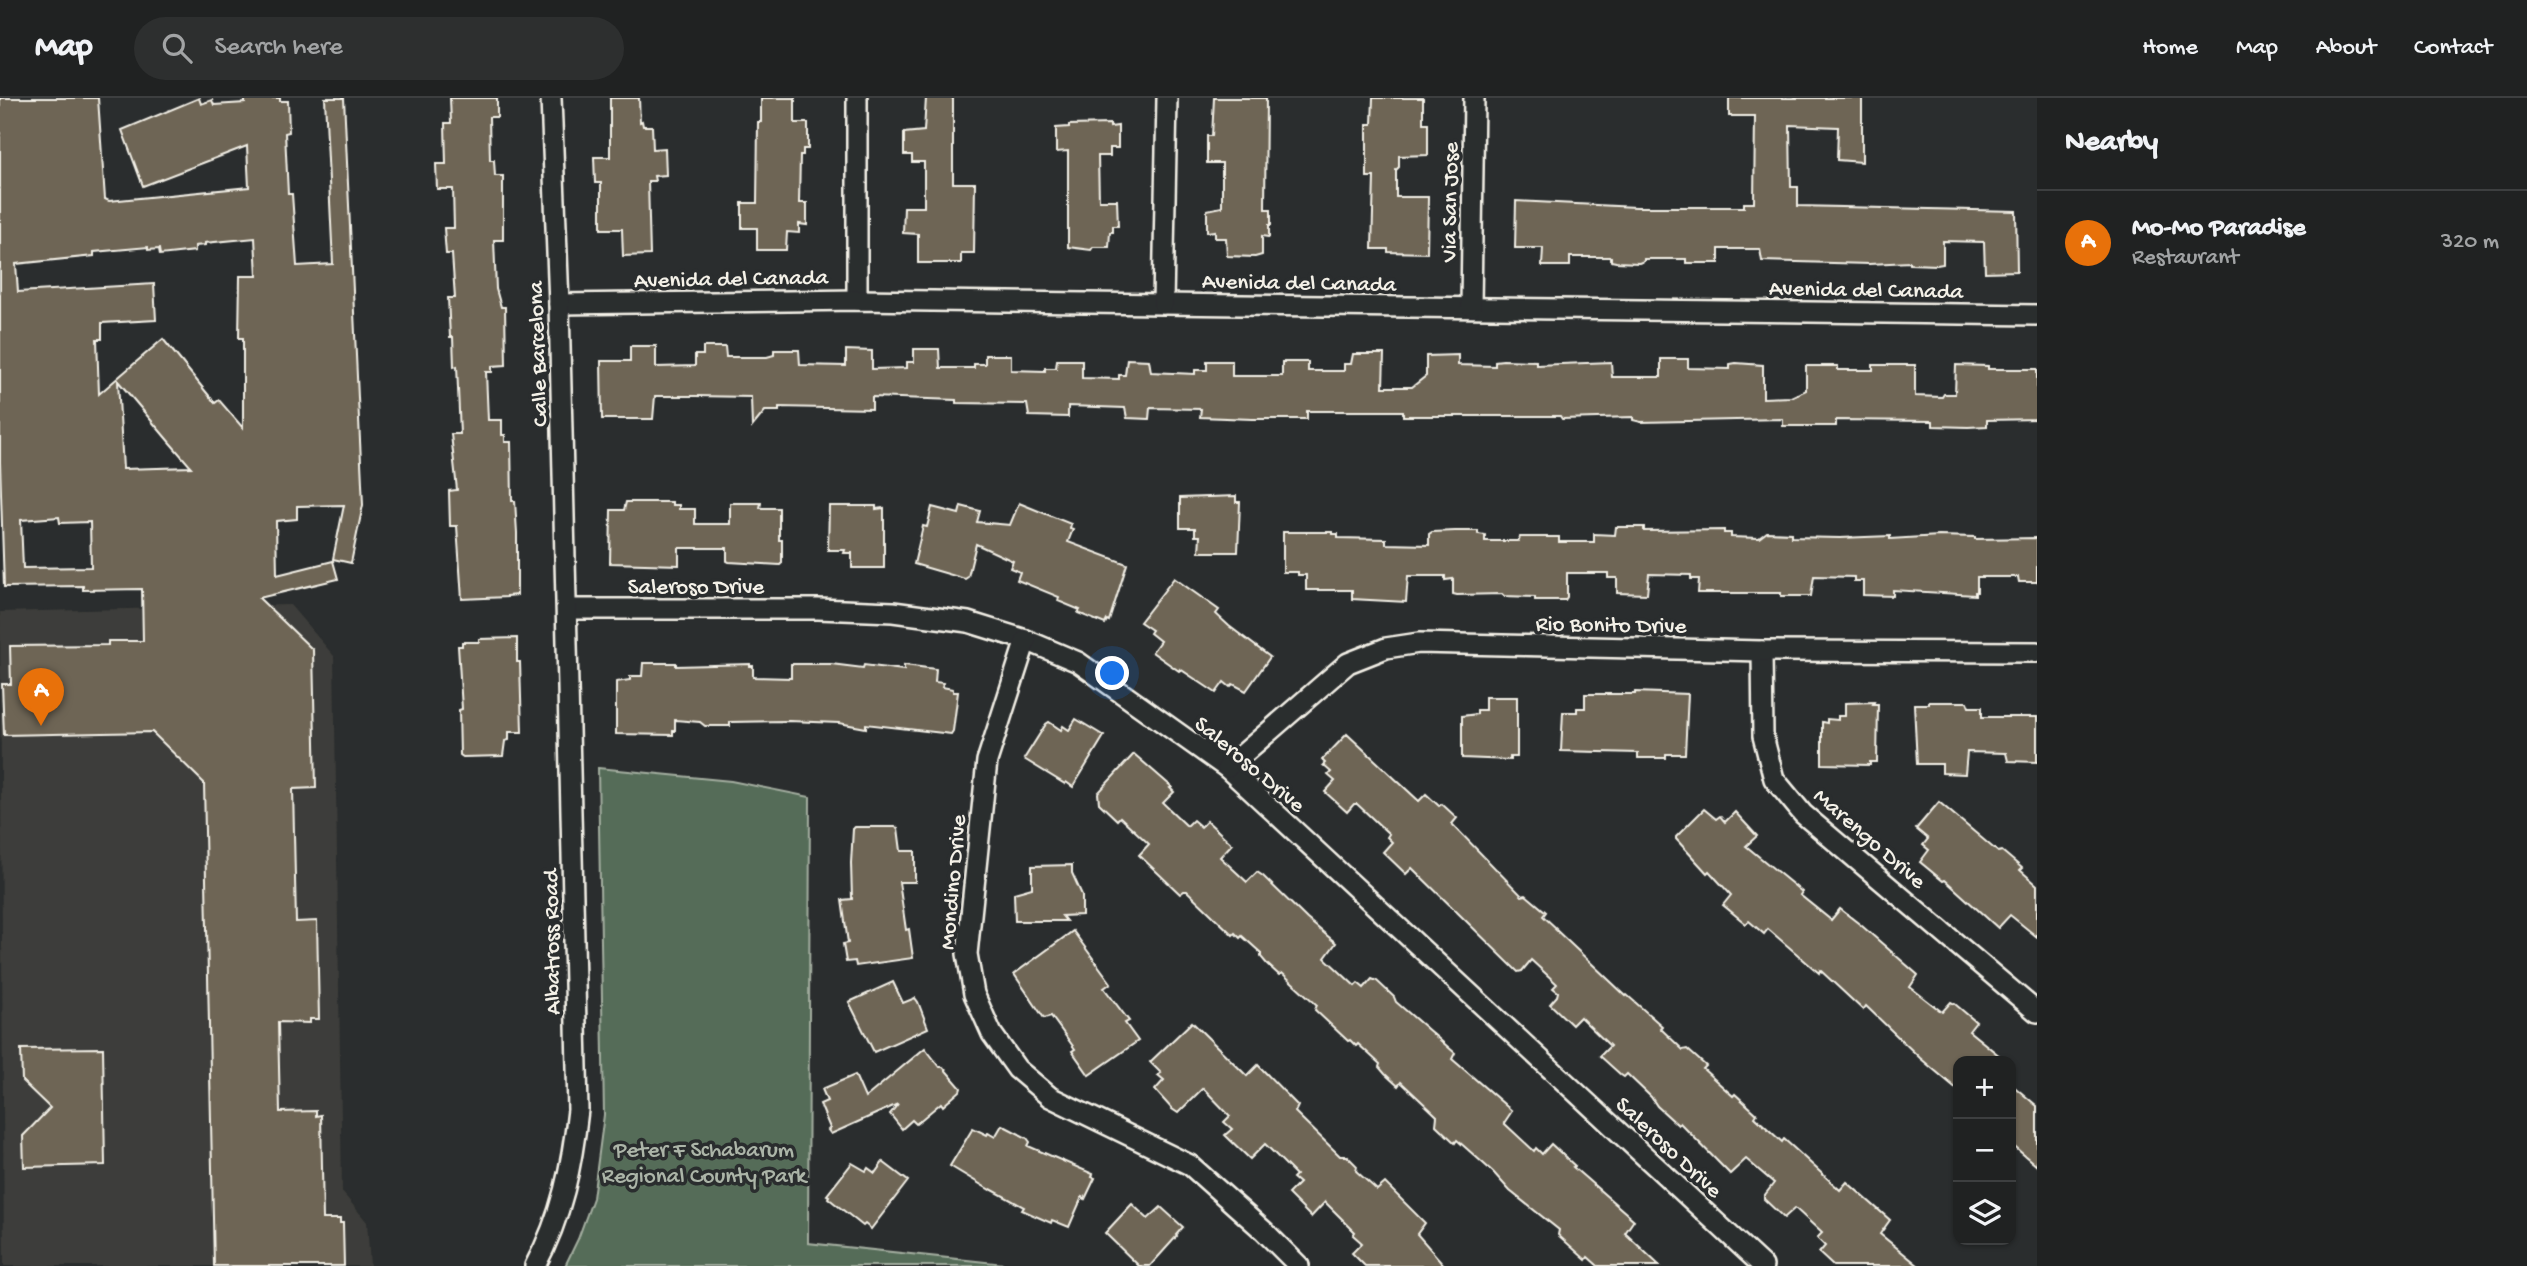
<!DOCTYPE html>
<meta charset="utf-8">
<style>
body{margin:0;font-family:"Gochi Hand",sans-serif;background:#2d2f2f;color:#f1f3f6}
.controls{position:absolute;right:21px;bottom:21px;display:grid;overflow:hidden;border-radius:14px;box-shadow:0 2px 5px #0004}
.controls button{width:63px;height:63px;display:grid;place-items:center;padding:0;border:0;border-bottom:2px solid #3d3f40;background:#202222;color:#f1f3f6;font:35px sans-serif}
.you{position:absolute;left:1113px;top:576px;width:24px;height:24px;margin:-18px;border:5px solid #fff;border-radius:50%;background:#1a73e8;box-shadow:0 0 0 10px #1a73e833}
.badge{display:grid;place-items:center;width:46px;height:46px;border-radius:50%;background:#ffd166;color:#fff;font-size:23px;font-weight:700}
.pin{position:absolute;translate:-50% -58px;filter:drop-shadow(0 2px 4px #0008)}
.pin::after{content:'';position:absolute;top:37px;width:24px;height:21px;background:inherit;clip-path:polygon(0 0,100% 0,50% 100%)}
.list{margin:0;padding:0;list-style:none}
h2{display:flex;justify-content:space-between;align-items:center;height:91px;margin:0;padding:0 28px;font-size:30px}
h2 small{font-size:23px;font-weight:400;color:#a2a4a5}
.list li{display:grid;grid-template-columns:46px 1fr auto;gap:21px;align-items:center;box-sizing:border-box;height:105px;padding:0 28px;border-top:2px solid #3d3f40}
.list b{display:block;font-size:26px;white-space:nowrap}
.list p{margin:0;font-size:23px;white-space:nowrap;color:#a2a4a5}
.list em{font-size:23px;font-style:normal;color:#a2a4a5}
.icon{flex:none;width:38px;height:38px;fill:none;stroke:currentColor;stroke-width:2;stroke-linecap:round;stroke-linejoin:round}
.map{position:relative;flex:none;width:2037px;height:1168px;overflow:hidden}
header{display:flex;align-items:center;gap:42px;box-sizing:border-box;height:98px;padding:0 35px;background:#202222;border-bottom:2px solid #3d3f40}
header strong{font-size:33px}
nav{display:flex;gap:38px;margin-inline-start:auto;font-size:24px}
.search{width:490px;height:63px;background:#2d2f2f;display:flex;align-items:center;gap:18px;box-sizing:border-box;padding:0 24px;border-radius:38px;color:#a2a4a5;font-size:26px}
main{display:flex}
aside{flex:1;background:#202222}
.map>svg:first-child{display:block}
</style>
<header>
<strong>Map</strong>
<div class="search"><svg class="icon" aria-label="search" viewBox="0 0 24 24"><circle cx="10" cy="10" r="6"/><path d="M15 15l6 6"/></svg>Search here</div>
<nav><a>Home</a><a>Map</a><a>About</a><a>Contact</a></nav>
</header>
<main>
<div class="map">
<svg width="2037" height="1168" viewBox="0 0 2037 1168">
<rect width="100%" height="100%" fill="#2a2d2e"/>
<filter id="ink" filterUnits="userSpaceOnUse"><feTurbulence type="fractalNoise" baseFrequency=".0143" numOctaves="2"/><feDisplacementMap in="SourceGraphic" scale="14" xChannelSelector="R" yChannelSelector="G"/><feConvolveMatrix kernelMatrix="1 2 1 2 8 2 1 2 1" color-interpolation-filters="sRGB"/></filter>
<g filter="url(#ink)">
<polygon fill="#3e3e3a" points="290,507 334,558 342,1094 367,1124 370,1168 4,1168 0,514"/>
<polygon fill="#546c59" stroke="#a4aea0" stroke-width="2" points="598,670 731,683 810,699 808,1145 1023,1168 565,1168 578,1141 593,1100 604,1017"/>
<g fill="#6e6555" stroke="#f4f1e8" stroke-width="2" fill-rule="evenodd">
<path d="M0,0H98L105,101L109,103L249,89L247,48L143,88L122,32L199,0L201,6L212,2L214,7L245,5V0H280V3H288L289,34L285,35L288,96H292L297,168L333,166L325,0H344L363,407L351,465L333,461L344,407L297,408V421L276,423L277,477L333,463L338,481L259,500L313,552L316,690L293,691L296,824L317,823L319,921H310V925L278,924L280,1014L316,1013V1018L321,1017L323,1121H340V1125H343L344,1168H214L204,685L152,634L4,637L2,586H11L10,548L108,547V543H143L142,491L83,492V488L4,489L0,364ZM255,140L257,178H240L239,240H243V330L219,302L215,305L163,241L99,296L97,241H102V225L156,222L154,186L18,194L16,166L94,158V154L148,149V152L159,151L160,157L195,153V148L205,147V145ZM118,283L171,346L191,369L123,371ZM59,419L60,425L90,424L91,469L23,470L21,422Z"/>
<polygon points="450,0 497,0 497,19 489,19 490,62 494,62 495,78 503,78 503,142 494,142 496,191 501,209 505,209 506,267 492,268 492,274 486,274 488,322 502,322 502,337 505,337 505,344 511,344 512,403 515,403 517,435 517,497 507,498 507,499 462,501 457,428 450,428 449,393 457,392 451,336 460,336 457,268 454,269 453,239 450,239 448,200 455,200 452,156 446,156 444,130 454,130 453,91 437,91 436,66 446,66 445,25 451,25"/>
<polygon points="610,0 639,0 640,24 642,23 643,28 652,28 653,51 665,50 666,77 654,78 655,83 648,83 650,157 623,158 622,131 601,131 601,85 595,85 594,59 610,59"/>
<polygon points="761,0 795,0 795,25 808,25 808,51 803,51 803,57 800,57 799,105 807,105 807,127 799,126 799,135 787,134 786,152 757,152 757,130 742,130 742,105 757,105 758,24 761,24"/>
<polygon points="926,0 953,0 953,85 975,85 974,155 961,155 961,165 918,165 918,136 903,135 904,109 924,109 924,64 912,64 912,57 904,57 904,35 924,33"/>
<polygon points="1214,0 1266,0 1265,111 1271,111 1271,127 1269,127 1269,139 1262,138 1262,157 1255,159 1227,158 1226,140 1215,140 1215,133 1207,134 1207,112 1222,109 1222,65 1207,65 1207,38 1212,38"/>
<polygon points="1373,0 1423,0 1423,25 1428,25 1428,57 1399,58 1399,69 1396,72 1396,99 1428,99 1427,155 1388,154 1388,151 1372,151 1374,79 1367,79 1367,26 1372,26"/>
<polygon points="1729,0 1862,0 1862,64 1837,62 1838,29 1790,27 1791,89 1798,89 1798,108 2016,113 2017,173 1985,174 1984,144 1943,143 1943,166 1937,167 1910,166 1910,164 1869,166 1762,163 1760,151 1719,151 1719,165 1686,165 1686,161 1644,161 1644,163 1639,165 1616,164 1611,163 1611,159 1570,159 1570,168 1542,168 1543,150 1515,150 1516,103 1636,109 1744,109 1744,105 1754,105 1755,18 1729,18"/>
<polygon points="1110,26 1110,29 1118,28 1118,50 1110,50 1110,58 1098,58 1099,102 1117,102 1118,128 1113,128 1113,134 1110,134 1109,149 1093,149 1091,152 1068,149 1068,53 1056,54 1056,30 1069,29 1069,27"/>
<polygon points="630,248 656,248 656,269 695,268 695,257 703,257 703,249 725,249 726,259 767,259 774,257 774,252 799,252 800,267 846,268 846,252 872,253 872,271 907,270 907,264 914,264 914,251 939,251 940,270 974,270 974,266 985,266 985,257 1011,257 1011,272 1045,273 1045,270 1056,270 1057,262 1082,262 1082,280 1119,281 1119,277 1125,277 1127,261 1149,262 1151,274 1195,276 1195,272 1207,272 1207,263 1232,263 1232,278 1282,278 1282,264 1308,264 1308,273 1344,273 1344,266 1351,266 1353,256 1384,256 1383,289 1412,289 1426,278 1426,258 1458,257 1458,267 1495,268 1495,263 1503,262 1536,263 1536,267 1611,264 1612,279 1661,279 1661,261 1688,261 1688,270 1730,271 1730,266 1736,265 1763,267 1763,300 1791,299 1806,292 1806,268 1838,268 1838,272 1873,272 1873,267 1915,267 1915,298 1942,299 1944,296 1955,296 1956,267 1988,268 1988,271 2037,271 2037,321 1987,322 1987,328 1968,329 1933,328 1933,323 1836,322 1836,328 1783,328 1783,321 1641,324 1633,322 1633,319 1562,321 1560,318 1403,318 1403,313 1307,313 1307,321 1252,321 1200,319 1201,311 1150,310 1149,321 1127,320 1125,310 1068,308 1068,319 1029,318 1027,306 956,305 956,302 872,299 872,311 779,309 779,313 765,313 752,329 751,299 695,298 655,298 653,321 602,321 601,263 630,263"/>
<polygon points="1236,398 1236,404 1240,404 1238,454 1199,454 1200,438 1195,438 1195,430 1180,430 1180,400"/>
<polygon points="626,404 672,404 672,407 679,407 679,411 695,411 695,426 730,426 730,405 761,405 760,410 779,410 779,442 782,442 782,465 780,467 729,464 727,463 727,450 679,450 679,467 610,465 611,412 624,412"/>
<polygon points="1019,405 1071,426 1070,430 1073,431 1068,444 1127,466 1109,523 1107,522 1105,526 1078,515 1080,512 1058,503 1059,499 1017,482 1020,474 1010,470 1013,463 976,446 968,479 965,481 914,466 923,428 927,429 932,409 959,416 961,408 980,413 977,424 1010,427"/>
<polygon points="829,408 876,408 876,411 884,410 884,470 852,470 852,455 844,455 845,452 828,452"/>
<polygon points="1616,429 1644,429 1644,433 1724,432 1724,435 1731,435 1731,439 1759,440 1767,434 1791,435 1791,439 1840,440 1890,438 1890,441 1939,438 1975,439 1975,441 2037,440 2037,484 2019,484 2018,479 1977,479 1977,494 1975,494 1975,497 1893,492 1893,498 1863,497 1863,483 1854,483 1854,479 1814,478 1811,498 1781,498 1781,495 1698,495 1699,481 1691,481 1691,477 1649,476 1647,496 1617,495 1617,480 1608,480 1608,475 1567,475 1567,499 1565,502 1535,502 1535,499 1504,498 1502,496 1457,497 1453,496 1453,481 1445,482 1445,478 1408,478 1406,504 1352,501 1352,492 1306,492 1306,477 1298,477 1298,474 1283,474 1283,434 1333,434 1333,436 1338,436 1338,440 1386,441 1386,446 1429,447 1429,436 1432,434 1455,433 1478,433 1478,436 1485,437 1485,443 1518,443 1520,439 1559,439 1559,444 1594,444 1594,436 1615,437"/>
<polygon points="1174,480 1219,512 1216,516 1229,528 1270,559 1246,593 1233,586 1230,589 1224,584 1216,595 1180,571 1179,573 1152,554 1160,543 1150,535 1152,532 1140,524"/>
<polygon points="517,540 517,564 520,564 522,634 509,634 509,642 505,643 503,658 463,659 460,657 459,612 462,611 458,548 462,548 462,544 479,544 479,541"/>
<polygon points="643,565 676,565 676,568 750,566 750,568 753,568 753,579 791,580 791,566 831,566 863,570 864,567 904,572 904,567 936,571 935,584 943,585 942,589 953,591 953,594 958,594 953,633 951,636 866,626 866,630 839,625 789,623 730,624 730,628 705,628 700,624 675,622 675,633 673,633 673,637 616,636 616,584 630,582 630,578 642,578"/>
<polygon points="1635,594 1688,596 1685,656 1666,656 1666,660 1638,660 1638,655 1561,653 1563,614 1577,614 1577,610 1585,610 1585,596 1635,596"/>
<polygon points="1485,599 1517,599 1517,659 1510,659 1510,662 1462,660 1462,618 1477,616 1477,612 1485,612"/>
<polygon points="1874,604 1873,606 1878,606 1877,664 1870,664 1870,667 1822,666 1822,624 1827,625 1827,621 1838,622 1838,618 1845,618 1845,605"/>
<polygon points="1929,604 1967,604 1969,609 1982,609 1982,619 2037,619 2037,664 2008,663 2006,655 1967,654 1965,676 1942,675 1942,666 1917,666 1914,606 1929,606"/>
<polygon points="1076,621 1104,638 1073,689 1066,684 1065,686 1024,661 1046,626 1049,624 1061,632 1063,628 1069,632"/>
<polygon points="1347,636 1419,703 1426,696 1439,708 1442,706 1457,720 1452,726 1522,798 1526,797 1546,814 1543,818 1556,830 1555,831 1626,898 1627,897 1662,928 1660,930 1683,952 1687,951 1706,968 1703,971 1733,998 1735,996 1757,1016 1755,1019 1782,1044 1784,1041 1840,1092 1847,1084 1890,1122 1880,1136 1919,1168 1833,1168 1819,1155 1825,1148 1817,1140 1822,1135 1795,1110 1784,1120 1764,1101 1764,1098 1774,1085 1746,1061 1730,1076 1680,1025 1678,1027 1657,1008 1651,999 1627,976 1624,979 1621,977 1600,958 1610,948 1580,919 1572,927 1550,906 1557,898 1558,894 1553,890 1557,886 1531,862 1522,873 1518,874 1412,770 1406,776 1383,754 1392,744 1387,739 1389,736 1357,706 1354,706 1347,714 1325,694 1335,683 1328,677 1331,674 1323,667 1325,665 1322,662"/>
<polygon points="1134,656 1172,689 1170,690 1174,694 1163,705 1187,728 1193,722 1201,729 1207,723 1232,746 1220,759 1247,784 1257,774 1263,778 1307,821 1336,845 1325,860 1355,888 1358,885 1364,890 1372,881 1377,883 1394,899 1396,904 1455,955 1452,961 1512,1013 1504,1025 1534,1053 1536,1050 1542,1056 1551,1046 1575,1068 1573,1069 1634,1122 1625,1135 1660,1168 1598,1168 1588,1159 1586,1162 1558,1137 1559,1132 1510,1093 1493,1074 1457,1042 1455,1045 1436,1027 1437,1018 1401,984 1398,988 1385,976 1379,969 1380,966 1358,946 1356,948 1350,942 1348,943 1315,912 1317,907 1282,875 1279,877 1267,866 1261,859 1261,855 1242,838 1240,840 1235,835 1233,837 1187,793 1184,793 1180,796 1139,757 1149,746 1120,719 1117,722 1099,705 1098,695"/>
<polygon points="1939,704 1998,754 2002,753 2022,770 2020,772 2037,787 2037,839 2010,817 1998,830 1945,782 1943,783 1920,764 1929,752 1923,747 1928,741 1916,731"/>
<polygon points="1704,711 1716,721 1720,718 1725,724 1735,714 1757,738 1746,748 1802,794 1800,797 1831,822 1840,811 1862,828 1918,877 1910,889 1942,914 1951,904 1955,906 1976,924 1969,933 2006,963 1958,963 1958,992 1920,960 1866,908 1863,912 1820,872 1819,875 1768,831 1764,836 1749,823 1746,826 1723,807 1731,797 1709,773 1707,775 1676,741 1676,739"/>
<polygon points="855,729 895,729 898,730 901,753 915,753 915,784 899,784 906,832 909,831 913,860 856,868 855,863 846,864 843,846 848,845 842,802 852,801 851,765 853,731"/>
<polygon points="1072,767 1072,775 1082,797 1082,817 1062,818 1066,823 1015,823 1014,795 1032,790 1032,768"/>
<polygon points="1073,833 1111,885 1104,890 1129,923 1125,925 1138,943 1089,977 1072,953 1075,951 1051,918 1044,920 1014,876"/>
<polygon points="893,884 903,905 915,900 918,904 928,930 874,954 849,904"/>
<polygon points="1192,924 1247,978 1258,967 1298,1008 1295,1014 1340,1058 1347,1058 1357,1068 1356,1073 1377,1092 1385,1085 1425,1125 1417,1136 1445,1168 1365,1168 1352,1155 1362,1145 1353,1137 1355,1134 1325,1104 1311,1119 1288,1096 1299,1085 1293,1080 1296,1077 1265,1046 1250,1061 1225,1037 1232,1031 1224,1024 1230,1018 1203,990 1178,1015 1172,1011 1155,992 1164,982 1158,977 1161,975 1150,964"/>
<polygon points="103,950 105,1067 24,1069 23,1038 50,1010 22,983 21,951"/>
<polygon points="925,950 940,969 943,969 961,990 960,993 943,1008 941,1005 916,1026 912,1022 902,1031 890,1016 898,1006 831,1036 828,1032 830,1030 820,1006 827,1003 822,991 855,977 865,1000"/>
<polygon points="2011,986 2037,1008 2037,1068 2011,1046"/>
<polygon points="1002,1027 1027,1040 1030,1044 1028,1048 1093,1076 1092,1079 1095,1080 1085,1101 1082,1099 1069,1129 1052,1122 1051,1125 1022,1112 1024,1109 991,1091 990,1092 950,1068 973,1030 987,1037 988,1035 995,1039"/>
<polygon points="883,1064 908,1083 871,1131 865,1126 863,1128 828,1100 829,1098 827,1097 852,1065 866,1073 868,1070 875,1075"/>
<polygon points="1132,1106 1148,1121 1161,1109 1183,1129 1176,1137 1177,1138 1150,1168 1139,1168 1105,1135"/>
</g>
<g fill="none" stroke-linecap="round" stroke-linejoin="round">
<g stroke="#f4f1e8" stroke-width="24">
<g id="street">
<polyline points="857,202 857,0"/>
<polyline points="559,206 857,202 2037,217"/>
<polyline points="1163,206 1167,0"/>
<polyline points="1471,209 1474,0"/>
<polyline points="568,511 818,511 893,514 968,524 1026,542 1078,564 1227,670 1763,1168"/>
<polyline points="1026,542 987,663 967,856 974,896 992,936 1017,971 1050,999 1190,1067 1264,1133 1299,1168"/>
<polyline points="1762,553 1763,638 1774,681 1803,716 2037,914"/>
<polyline points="1227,670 1348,565 1386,550 1419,545 1762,553 2037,554"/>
<path d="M535,1168C562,1118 572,1067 578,1012L559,206L551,0"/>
</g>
</g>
<use href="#street" stroke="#2a2d2e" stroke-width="19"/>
</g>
</g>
<g text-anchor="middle" stroke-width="7" stroke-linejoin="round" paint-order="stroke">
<g font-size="23" fill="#f4f1e8" stroke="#2a2d2e">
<text transform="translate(1448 104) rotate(-89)" y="8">Via San Jose</text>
<text transform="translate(731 179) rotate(-1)" y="8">Avenida del Canada</text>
<text transform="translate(1299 183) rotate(1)" y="8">Avenida del Canada</text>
<text transform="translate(1866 190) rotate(1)" y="8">Avenida del Canada</text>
<text transform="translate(536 256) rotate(-92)" y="8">Calle Barcelona</text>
<text x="696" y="495">Saleroso Drive</text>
<text transform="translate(1611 525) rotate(1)" y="8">Rio Bonito Drive</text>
<text transform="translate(1251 665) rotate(40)" y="8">Saleroso Drive</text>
<text transform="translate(1871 739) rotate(41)" y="8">Marengo Drive</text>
<text transform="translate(951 784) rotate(-85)" y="8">Mondino Drive</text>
<text transform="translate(550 844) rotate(-91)" y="8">Albatross Road</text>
<text transform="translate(1670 1048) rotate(43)" y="8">Saleroso Drive</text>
</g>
<g font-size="23" fill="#acb5a8" stroke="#2a2d2e">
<text x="704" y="1058">Peter F Schabarum<tspan x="704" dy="26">Regional County Park</tspan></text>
</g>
</g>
</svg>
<div class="controls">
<button>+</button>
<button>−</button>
<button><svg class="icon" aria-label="layers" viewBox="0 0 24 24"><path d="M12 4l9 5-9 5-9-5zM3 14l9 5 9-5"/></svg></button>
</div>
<div class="you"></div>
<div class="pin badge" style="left:41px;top:628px;background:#e8710a">A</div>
</div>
<aside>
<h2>Nearby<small></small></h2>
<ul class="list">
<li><span class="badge" style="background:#e8710a">A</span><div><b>Mo-Mo Paradise</b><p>Restaurant</p></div><em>320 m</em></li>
</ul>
</aside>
</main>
